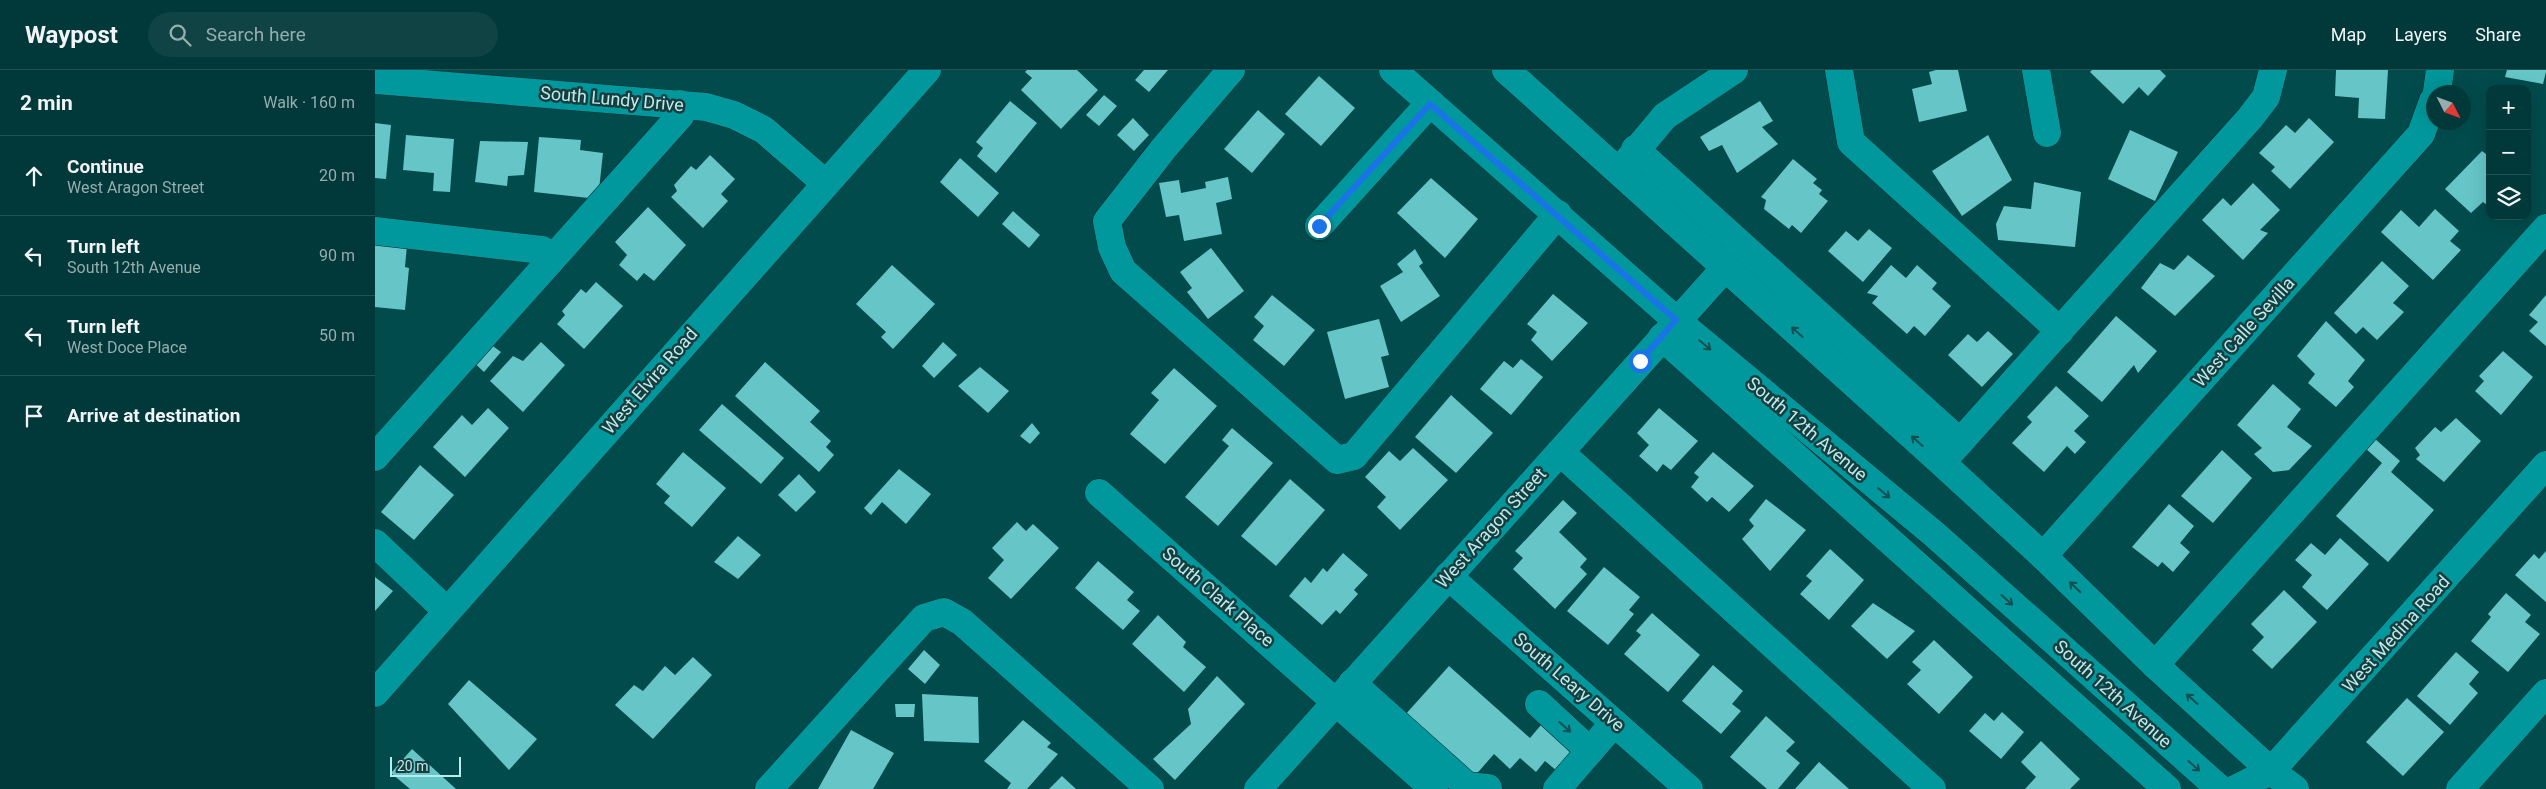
<!DOCTYPE html>
<meta charset="utf-8">
<style>
body{margin:0;font-family:Roboto,sans-serif;background:#0f4344;color:#f1f3f6}
.controls{position:absolute;right:15px;top:15px;display:grid;overflow:hidden;border-radius:10px;box-shadow:0 5px 20px #0002}
.controls button{width:45px;height:45px;display:grid;place-items:center;padding:0;border:0;border-bottom:1px solid #235253;background:#013839;color:#f1f3f6;font:25px sans-serif}
.compass{position:absolute;left:2051px;top:15px;width:45px;height:45px;border-radius:50%;background:#013839;box-shadow:0 5px 20px #0002;rotate:132deg}
.scale{position:absolute;left:15px;bottom:12px;width:71px;box-sizing:border-box;padding-left:5px;border:2px solid #b9eced;border-top:0;font-size:14px;line-height:18px;white-space:nowrap;color:#b9eced;-webkit-text-stroke:4px #183d3e;paint-order:stroke}
.stop{position:absolute;width:15px;height:15px;margin:-11px;border:4px solid #1a73e8;border-radius:50%;background:#fff}
.stop.end{background:#1a73e8;border-color:#fff;box-shadow:0 1px 5px #0008}
.list{margin:0;padding:0;list-style:none}
h2{display:flex;justify-content:space-between;align-items:center;height:65px;margin:0;padding:0 20px;font-size:21px}
h2 small{font-size:16px;font-weight:400;color:#96acae}
.list li{display:grid;grid-template-columns:32px 1fr auto;gap:15px;align-items:center;box-sizing:border-box;height:80px;padding:0 20px;border-top:1px solid #235253}
.list b{display:block;font-size:19px;white-space:nowrap}
.list p{margin:0;font-size:16px;white-space:nowrap;color:#96acae}
.list em{font-size:16px;font-style:normal;color:#96acae}
.icon{flex:none;width:28px;height:28px;fill:none;stroke:currentColor;stroke-width:2;stroke-linecap:round;stroke-linejoin:round}
.map{position:relative;flex:none;width:2171px;height:719px;overflow:hidden}
header{display:flex;align-items:center;gap:30px;box-sizing:border-box;height:70px;padding:0 25px;background:#013839;border-bottom:1px solid #235253}
header strong{font-size:24px}
nav{display:flex;gap:28px;margin-inline-start:auto;font-size:18px}
.search{width:350px;height:45px;background:#0f4344;display:flex;align-items:center;gap:12px;box-sizing:border-box;padding:0 18px;border-radius:28px;color:#96acae;font-size:19px}
main{display:flex}
aside{flex:1;background:#013839}
.map>svg:first-child{display:block}
</style>
<header>
<strong>Waypost</strong>
<div class="search"><svg class="icon" aria-label="search" viewBox="0 0 24 24"><circle cx="10" cy="10" r="6"/><path d="M15 15l6 6"/></svg>Search here</div>
<nav><a>Map</a><a>Layers</a><a>Share</a></nav>
</header>
<main>
<aside>
<h2>2 min<small>Walk · 160 m</small></h2>
<ul class="list">
<li><svg class="icon" aria-label="ahead" viewBox="0 0 24 24"><path d="M12 20V5M6 11l6-6 6 6"/></svg><div><b>Continue</b><p>West Aragon Street</p></div><em>20 m</em></li>
<li><svg class="icon" aria-label="left" viewBox="0 0 24 24"><path d="M17 20v-9H6M10 6l-5 5 5 5"/></svg><div><b>Turn left</b><p>South 12th Avenue</p></div><em>90 m</em></li>
<li><svg class="icon" aria-label="left" viewBox="0 0 24 24"><path d="M17 20v-9H6M10 6l-5 5 5 5"/></svg><div><b>Turn left</b><p>West Doce Place</p></div><em>50 m</em></li>
<li><svg class="icon" aria-label="arrive" viewBox="0 0 24 24"><path d="M6 21V4h12l-3 4 3 4H6"/></svg><div><b>Arrive at destination</b></div></li>
</ul>
</aside>
<div class="map">
<svg width="2171" height="719" viewBox="0 0 2171 719">
<rect width="100%" height="100%" fill="#014b4c"/>
<g fill="#65c5c7">
<polygon points="652,0 702,0 723,20 686,59 646,20 657,8 650,2"/>
<polygon points="769,0 793,0 774,22 760,10"/>
<polygon points="1561,0 1583,0 1592,41 1544,52 1537,19 1557,14 1554,2"/>
<polygon points="1717,0 1785,0 1791,6 1773,26 1764,17 1748,34 1715,2"/>
<polygon points="1961,0 2013,0 2010,49 1983,48 1984,28 1960,26"/>
<polygon points="2132,0 2171,0 2171,2 2168,14 2130,7"/>
<polygon points="944,6 980,38 946,76 910,44"/>
<polygon points="729,25 742,36 724,56 711,45"/>
<polygon points="635,31 662,53 621,103 602,86 608,78 601,72"/>
<polygon points="1385,31 1398,51 1387,57 1403,74 1362,103 1347,75 1334,81 1325,67"/>
<polygon points="883,40 910,64 877,103 849,79"/>
<polygon points="758,48 774,65 759,81 742,65"/>
<polygon points="1934,48 1959,72 1915,119 1896,101 1900,97 1884,83 1911,55 1920,63"/>
<polygon points="0,53 16,55 11,109 0,108"/>
<polygon points="1755,60 1803,82 1780,131 1733,109"/>
<polygon points="31,65 79,69 75,122 58,121 59,103 28,100"/>
<polygon points="1613,65 1637,110 1587,146 1557,101"/>
<polygon points="164,67 206,70 205,80 228,83 223,129 159,122"/>
<polygon points="105,71 153,72 149,105 133,106 132,116 100,112"/>
<polygon points="2107,81 2115,87 2115,137 2108,132 2096,143 2070,119"/>
<polygon points="335,85 360,109 346,124 353,131 328,158 296,127 302,121 299,115 316,96 321,100"/>
<polygon points="585,88 624,123 603,147 565,112"/>
<polygon points="1418,89 1442,109 1438,113 1447,120 1444,124 1453,131 1426,163 1417,155 1414,159 1389,139 1391,130 1386,127"/>
<polygon points="853,107 857,129 841,133 847,164 809,171 804,145 791,147 784,113 804,110 806,123 831,118 830,112"/>
<polygon points="1056,108 1103,149 1070,188 1022,143"/>
<polygon points="1659,112 1706,122 1700,177 1623,170 1621,154 1629,136 1656,139"/>
<polygon points="1878,113 1905,140 1885,160 1893,163 1868,190 1827,150 1848,128 1856,136"/>
<polygon points="273,137 311,175 279,211 269,203 262,211 244,195 252,185 240,172"/>
<polygon points="2060,139 2084,161 2075,171 2086,180 2058,210 2006,162 2026,140 2044,157"/>
<polygon points="638,141 665,165 654,178 627,154"/>
<polygon points="1494,159 1517,178 1488,212 1453,181 1471,161 1483,171"/>
<polygon points="0,172 32,175 30,197 34,198 30,240 0,237"/>
<polygon points="836,178 869,221 833,249 812,222 817,218 805,202"/>
<polygon points="1040,179 1048,193 1044,196 1065,226 1026,252 1005,216 1028,202 1022,194"/>
<polygon points="1813,185 1840,206 1800,246 1766,218 1785,193 1799,200"/>
<polygon points="2007,191 2034,216 2018,233 2029,242 2002,270 1988,257 1981,264 1959,243"/>
<polygon points="517,195 560,234 518,279 506,267 511,262 481,234"/>
<polygon points="1516,195 1531,208 1542,195 1562,213 1557,219 1576,236 1550,266 1539,256 1532,264 1497,233 1503,226 1492,223"/>
<polygon points="221,212 248,236 209,279 182,254 190,245 187,241 206,219 211,223"/>
<polygon points="1178,224 1213,253 1177,291 1156,270 1162,262 1152,254"/>
<polygon points="897,225 940,260 909,296 878,270 889,256 879,247"/>
<polygon points="2171,225 2171,276 2154,261 2163,252 2154,245"/>
<polygon points="1741,246 1782,281 1763,303 1759,295 1727,332 1692,302"/>
<polygon points="1004,249 1014,285 1006,287 1014,317 970,329 952,262"/>
<polygon points="1951,251 1990,290 1973,311 1979,317 1961,337 1933,313 1940,304 1922,286"/>
<polygon points="1613,261 1638,284 1607,317 1573,285 1593,264 1602,272"/>
<polygon points="111,271 126,282 109,302 94,288"/>
<polygon points="166,272 190,295 148,342 115,311 138,286 148,291"/>
<polygon points="568,272 582,285 559,308 547,296"/>
<polygon points="2128,281 2158,307 2126,345 2100,321 2109,311 2104,306"/>
<polygon points="1146,289 1168,307 1136,345 1105,319 1129,291 1138,298"/>
<polygon points="390,292 445,341 435,352 456,371 451,377 459,385 444,402 360,326"/>
<polygon points="605,297 634,321 613,343 583,316"/>
<polygon points="799,298 842,336 790,394 755,364 784,330 776,323"/>
<polygon points="1898,314 1926,339 1912,357 1937,376 1914,400 1898,402 1879,384 1887,378 1862,355"/>
<polygon points="1681,316 1714,346 1699,361 1711,372 1700,384 1692,376 1669,402 1637,373 1657,352 1652,347"/>
<polygon points="1076,325 1118,363 1081,403 1040,367"/>
<polygon points="347,334 409,388 386,414 324,360"/>
<polygon points="113,338 134,358 90,407 58,377 87,345 97,355"/>
<polygon points="1284,338 1323,371 1296,400 1288,394 1282,402 1264,386 1274,375 1262,363"/>
<polygon points="2081,348 2106,371 2069,412 2041,389 2045,385 2040,378 2060,357 2066,362"/>
<polygon points="657,353 665,363 655,374 645,366"/>
<polygon points="857,358 898,393 843,456 810,427 854,376 847,370"/>
<polygon points="1999,368 2025,391 2016,402 2059,440 2013,492 1961,446 2007,393 1990,378"/>
<polygon points="1038,378 1073,410 1025,460 1002,437 1011,427 990,407 1014,381 1025,391"/>
<polygon points="1847,380 1877,408 1838,453 1806,426"/>
<polygon points="308,382 351,418 317,457 289,433 295,426 281,414"/>
<polygon points="1338,382 1379,416 1354,442 1337,427 1332,432 1316,417 1324,407 1319,403"/>
<polygon points="45,395 79,425 39,470 6,442"/>
<polygon points="524,399 556,424 531,454 507,432 496,445 489,438"/>
<polygon points="424,404 441,422 421,442 403,425"/>
<polygon points="915,409 950,440 901,496 866,466"/>
<polygon points="1391,429 1431,460 1395,501 1367,469 1379,456 1374,450"/>
<polygon points="1188,430 1202,443 1184,462 1212,489 1205,497 1212,504 1180,539 1138,499 1148,488 1140,481"/>
<polygon points="1794,434 1819,456 1805,473 1815,482 1798,502 1787,492 1783,497 1757,477"/>
<polygon points="642,452 651,461 658,454 684,478 636,529 613,508 629,490 617,478"/>
<polygon points="363,466 386,485 363,509 339,492"/>
<polygon points="1965,468 1994,494 1952,540 1927,517 1937,505 1920,490 1936,473 1950,485"/>
<polygon points="1455,479 1489,510 1454,550 1425,524 1437,511 1431,506"/>
<polygon points="2171,481 2171,532 2140,505 2159,484 2164,489"/>
<polygon points="968,483 993,505 979,520 983,524 965,544 961,540 947,555 914,526 930,507 936,513 948,498 952,502"/>
<polygon points="723,491 759,522 752,530 765,541 748,560 700,518"/>
<polygon points="1229,497 1265,527 1254,540 1259,544 1233,575 1192,541"/>
<polygon points="0,507 18,521 0,541"/>
<polygon points="1909,520 1942,552 1897,599 1877,580 1889,567 1876,554"/>
<polygon points="2131,523 2156,545 2150,552 2165,564 2133,602 2096,571 2116,547 2113,544"/>
<polygon points="1498,533 1540,561 1512,589 1476,556"/>
<polygon points="1277,543 1325,585 1293,622 1249,584 1266,565 1261,561"/>
<polygon points="783,545 811,572 808,577 831,597 809,622 757,574"/>
<polygon points="1559,570 1598,607 1564,644 1532,614 1546,600 1537,592"/>
<polygon points="549,580 565,595 550,614 533,599"/>
<polygon points="2081,582 2104,602 2094,614 2103,623 2075,655 2042,626"/>
<polygon points="318,587 337,605 278,669 240,635 259,615 268,621 290,596 300,605"/>
<polygon points="1338,595 1368,621 1357,634 1366,641 1346,664 1307,631"/>
<polygon points="1074,596 1155,668 1166,655 1198,683 1182,701 1170,691 1161,702 1145,688 1135,699 1119,684 1098,708 1029,646"/>
<polygon points="842,606 870,634 800,710 778,689 816,654 813,639"/>
<polygon points="94,610 162,669 134,700 73,634"/>
<polygon points="547,624 603,627 604,673 549,671"/>
<polygon points="2032,628 2069,662 2028,706 1991,672"/>
<polygon points="520,634 540,634 539,647 521,647"/>
<polygon points="1627,642 1649,662 1626,689 1594,661 1610,643 1619,651"/>
<polygon points="1391,646 1420,672 1411,681 1425,693 1403,719 1392,719 1355,687"/>
<polygon points="648,650 676,673 672,677 683,684 652,719 632,719 636,713 609,691"/>
<polygon points="476,660 519,683 498,719 443,719"/>
<polygon points="1666,671 1705,709 1695,719 1650,719 1661,707 1646,692"/>
<polygon points="37,679 81,719 35,719 16,703"/>
<polygon points="1444,692 1474,719 1420,719"/>
<polygon points="687,706 701,719 674,719"/>
</g>
<g fill="none" stroke-linecap="round" stroke-linejoin="round">
<g stroke="#062d2e" stroke-width="29">
<g id="minor">
<polyline points="856,0 789,78 732,151 737,177 748,201 962,390 979,386 1183,144"/>
<polyline points="1018,0 1301,250 1559,464 1845,719"/>
<polyline points="1131,0 1566,392 1668,486 1780,595 1896,701 1920,719"/>
<polyline points="1464,0 1476,72 1685,261"/>
<polyline points="1661,0 1672,63"/>
<polyline points="0,10 331,37 359,45 389,60 450,113"/>
<polyline points="2062,22 2065,0"/>
<polyline points="1260,79 1585,372 1572,386"/>
<polyline points="1249,95 1290,46 1359,0"/>
<polyline points="944,156 1055,33"/>
<polyline points="0,161 167,180 175,191"/>
<polyline points="1287,267 1792,719"/>
<polyline points="1585,372 1875,48 1891,27 1898,0"/>
<polyline points="1185,382 1557,719"/>
<polyline points="0,387 305,46 305,34"/>
<polyline points="724,423 1059,719"/>
<polyline points="0,473 72,541"/>
<polyline points="1668,486 2046,64 2058,31"/>
<polyline points="1073,506 1314,719"/>
<polyline points="1780,595 2171,158"/>
<polyline points="977,613 1092,716 1113,718"/>
<polyline points="0,623 552,0"/>
<polyline points="1164,634 1215,681"/>
<polyline points="394,719 549,548 569,542 587,552 775,719"/>
<polyline points="883,719 1350,198"/>
<polyline points="1182,719 1239,653"/>
<polyline points="1860,719 1896,701 2171,395"/>
<polyline points="2085,719 2171,623"/>
</g>
</g>
<use href="#minor" stroke="#00989c" stroke-width="28"/>
</g>
<defs><path id="oneway-shaft" d="M-6 0H5M1.5-3L5.5 0L1.5 3" fill="none" stroke-width="1.6" stroke-linecap="round" stroke-linejoin="round" transform="scale(1.25)"/></defs>
<g stroke="#134f51">
<use href="#oneway-shaft" transform="translate(1422 262) rotate(-138)"/>
<use href="#oneway-shaft" transform="translate(1330 275) rotate(40)"/>
<use href="#oneway-shaft" transform="translate(1542 371) rotate(-138)"/>
<use href="#oneway-shaft" transform="translate(1509 423) rotate(40)"/>
<use href="#oneway-shaft" transform="translate(1700 517) rotate(-136)"/>
<use href="#oneway-shaft" transform="translate(1632 530) rotate(42)"/>
<use href="#oneway-shaft" transform="translate(1817 629) rotate(-138)"/>
<use href="#oneway-shaft" transform="translate(1190 657) rotate(42)"/>
<use href="#oneway-shaft" transform="translate(1819 696) rotate(42)"/>
</g>
<g fill="none" stroke-linecap="round" stroke-linejoin="round">
<polyline stroke="#1a73e8" stroke-width="6" points="944,156 1055,34 1301,250 1265,291"/>
</g>
<g text-anchor="middle" stroke-width="5" stroke-linejoin="round" paint-order="stroke">
<g font-size="18" fill="#b9eced" stroke="#183d3e">
<text transform="translate(237 29) rotate(5)" y="6">South Lundy Drive</text>
<text transform="translate(1869 262) rotate(-48)" y="6">West Calle Sevilla</text>
<text transform="translate(275 311) rotate(-49)" y="6">West Elvira Road</text>
<text transform="translate(1432 359) rotate(40)" y="6">South 12th Avenue</text>
<text transform="translate(1116 458) rotate(-48)" y="6">West Aragon Street</text>
<text transform="translate(843 527) rotate(41)" y="6">South Clark Place</text>
<text transform="translate(2021 564) rotate(-48)" y="6">West Medina Road</text>
<text transform="translate(1194 612) rotate(41)" y="6">South Leary Drive</text>
<text transform="translate(1738 624) rotate(42)" y="6">South 12th Avenue</text>
</g>
</g>
</svg>
<div class="controls">
<button>+</button>
<button>−</button>
<button><svg class="icon" aria-label="layers" viewBox="0 0 24 24"><path d="M12 4l9 5-9 5-9-5zM3 14l9 5 9-5"/></svg></button>
</div>
<svg class="compass" viewBox="-18 -18 36 36"><path d="M0-13l5 13h-10z" fill="#e53935"/><path d="M0 13l5-13h-10z" fill="#96acae"/></svg>
<div class="scale">20 m</div>
<div class="stop" style="left:1265px;top:291px"></div>
<div class="stop end" style="left:944px;top:156px"></div>
</div>
</main>
